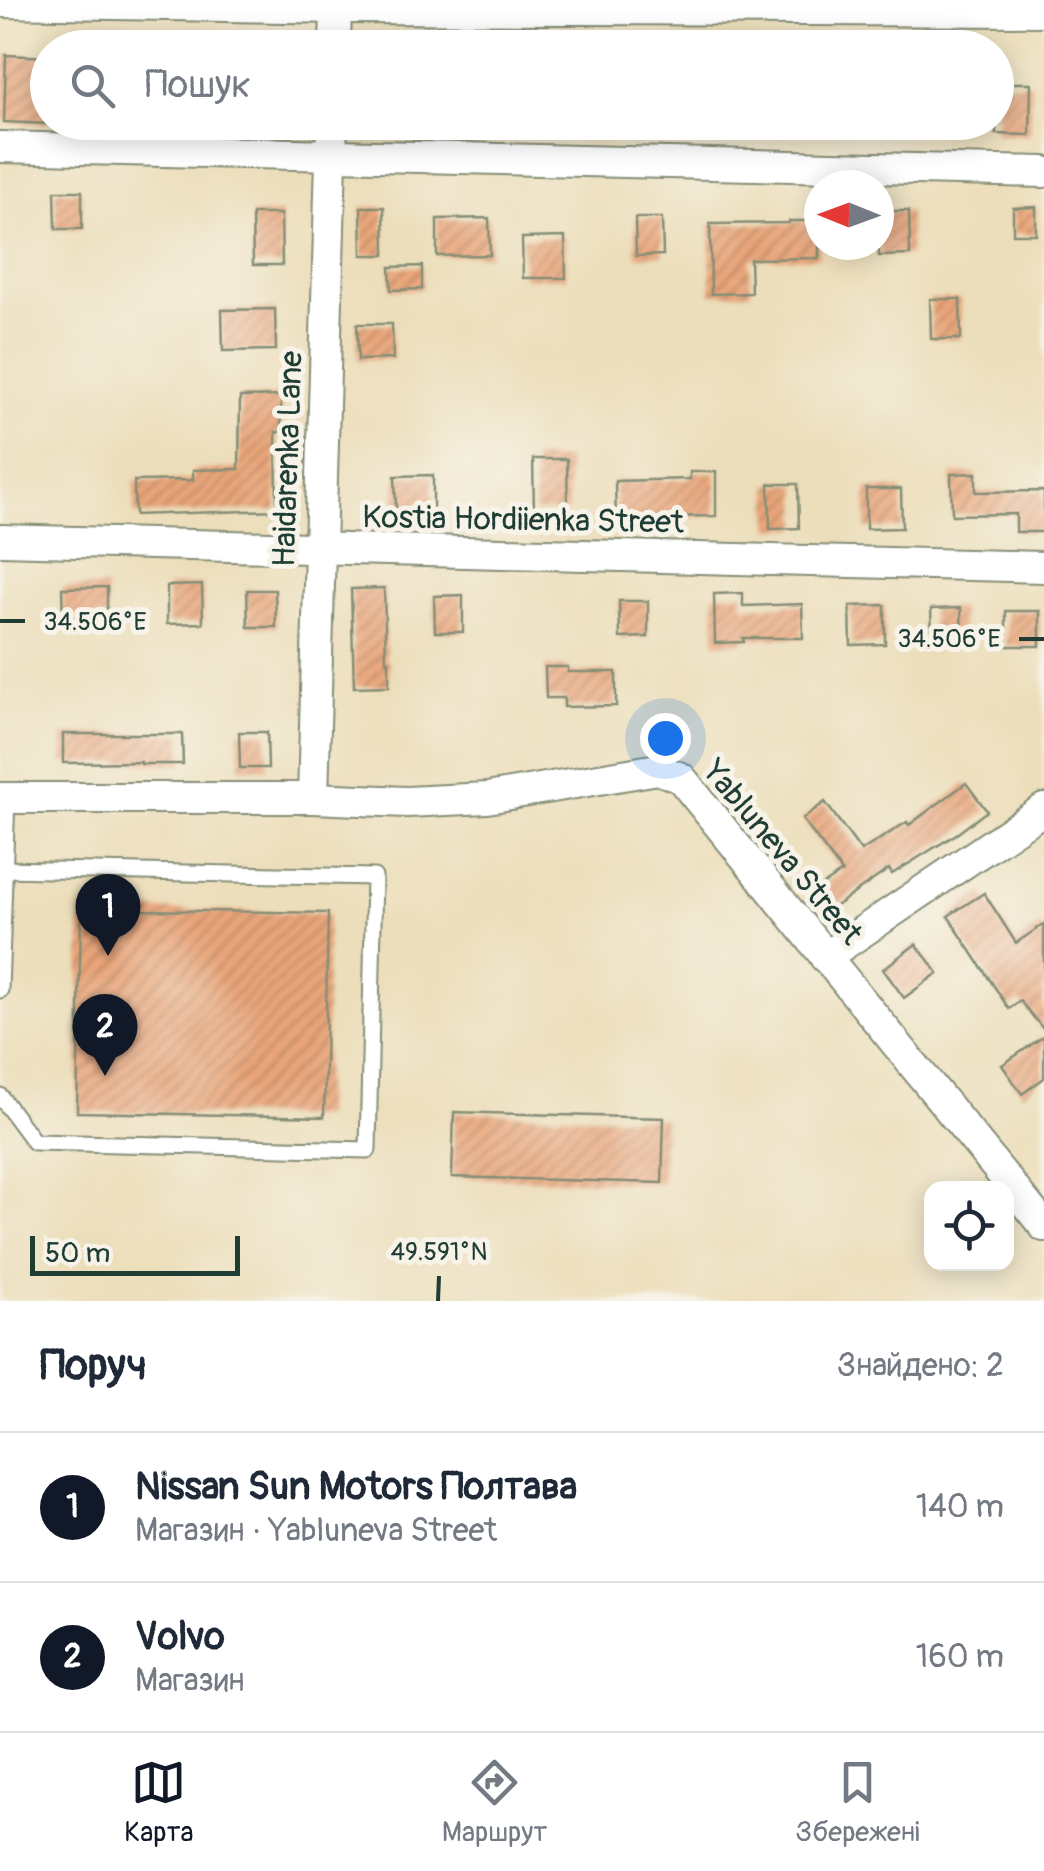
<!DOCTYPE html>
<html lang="uk">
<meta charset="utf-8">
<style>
body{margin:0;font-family:Pangolin,sans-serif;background:#f2f2f3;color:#1f2937}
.controls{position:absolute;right:30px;bottom:30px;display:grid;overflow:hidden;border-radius:20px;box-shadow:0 5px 25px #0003}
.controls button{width:90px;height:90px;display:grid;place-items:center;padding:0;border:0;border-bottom:2px solid #e0e1e3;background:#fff;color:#1f2937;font:50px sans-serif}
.compass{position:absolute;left:804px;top:170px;width:90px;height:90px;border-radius:50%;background:#fff;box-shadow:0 5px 25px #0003;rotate:271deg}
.scale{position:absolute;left:30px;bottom:25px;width:210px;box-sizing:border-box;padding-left:10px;border:5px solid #1f3d34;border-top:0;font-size:28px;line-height:35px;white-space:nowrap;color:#1f3d34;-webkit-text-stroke:8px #f7f3e8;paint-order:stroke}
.you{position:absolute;left:665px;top:738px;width:35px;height:35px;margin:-25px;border:8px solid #fff;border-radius:50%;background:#1a73e8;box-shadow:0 0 0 15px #1a73e833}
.badge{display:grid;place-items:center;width:65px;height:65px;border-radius:50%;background:#111827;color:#fff;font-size:32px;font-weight:700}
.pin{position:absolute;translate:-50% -82px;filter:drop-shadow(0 2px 5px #0008)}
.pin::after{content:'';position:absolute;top:52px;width:35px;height:30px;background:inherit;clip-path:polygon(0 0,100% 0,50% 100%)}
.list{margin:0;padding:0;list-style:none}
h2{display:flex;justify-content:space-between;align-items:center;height:130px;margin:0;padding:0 40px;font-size:42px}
h2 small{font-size:32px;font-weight:400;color:#747a83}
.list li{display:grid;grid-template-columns:65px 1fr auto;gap:30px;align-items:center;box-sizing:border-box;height:150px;padding:0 40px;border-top:2px solid #e0e1e3}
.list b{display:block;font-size:38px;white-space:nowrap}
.list p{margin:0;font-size:32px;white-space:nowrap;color:#747a83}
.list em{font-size:32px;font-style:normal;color:#747a83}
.icon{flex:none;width:55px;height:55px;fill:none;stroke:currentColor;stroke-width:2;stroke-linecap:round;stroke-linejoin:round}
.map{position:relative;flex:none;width:1044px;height:1301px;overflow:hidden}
.search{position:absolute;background:#fff;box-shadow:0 5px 25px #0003;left:30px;right:30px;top:30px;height:110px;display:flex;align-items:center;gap:25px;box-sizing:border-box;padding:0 35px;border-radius:55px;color:#747a83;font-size:38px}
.sheet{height:430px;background:#fff}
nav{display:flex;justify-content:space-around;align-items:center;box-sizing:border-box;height:140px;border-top:2px solid #e0e1e3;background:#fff;font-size:28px;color:#747a83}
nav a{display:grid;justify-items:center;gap:5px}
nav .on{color:#111827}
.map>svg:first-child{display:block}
</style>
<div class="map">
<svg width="1044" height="1301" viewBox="0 0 1044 1301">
<defs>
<pattern id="building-hatch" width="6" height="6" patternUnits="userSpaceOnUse" patternTransform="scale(2.5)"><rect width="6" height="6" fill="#eaa67a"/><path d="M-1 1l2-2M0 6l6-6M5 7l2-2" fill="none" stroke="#bd8865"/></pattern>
</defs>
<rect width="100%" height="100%" fill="#f7f3e8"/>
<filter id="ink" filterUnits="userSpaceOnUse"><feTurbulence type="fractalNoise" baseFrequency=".01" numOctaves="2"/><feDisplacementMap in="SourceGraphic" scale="20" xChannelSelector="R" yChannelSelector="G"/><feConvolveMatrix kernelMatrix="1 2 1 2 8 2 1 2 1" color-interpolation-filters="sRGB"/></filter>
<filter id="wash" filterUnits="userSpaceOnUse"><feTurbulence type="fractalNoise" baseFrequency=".0048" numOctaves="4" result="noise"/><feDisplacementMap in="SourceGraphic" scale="40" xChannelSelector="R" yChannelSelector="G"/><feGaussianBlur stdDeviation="2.25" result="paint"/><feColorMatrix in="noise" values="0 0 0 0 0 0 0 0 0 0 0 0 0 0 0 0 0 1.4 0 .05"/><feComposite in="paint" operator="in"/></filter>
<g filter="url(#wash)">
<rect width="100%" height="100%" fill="#ecdeba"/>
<g id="blocks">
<g fill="url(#building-hatch)">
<polygon points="6,55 48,57 48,124 4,122"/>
<polygon points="997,83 1031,83 1030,135 996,134"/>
<polygon points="55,191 82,191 82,229 56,229"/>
<polygon points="361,207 384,207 385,255 362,255"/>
<polygon points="1036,207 1036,234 1013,234 1013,208"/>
<polygon points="879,211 909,211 910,255 879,256"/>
<polygon points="252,214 281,214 282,265 253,265"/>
<polygon points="489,218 490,255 437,256 437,219"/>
<polygon points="635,218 662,218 663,255 636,256"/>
<polygon points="789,221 819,221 819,258 750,259 751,293 711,294 710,224 789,223"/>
<polygon points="565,237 566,278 523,278 522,238"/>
<polygon points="422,266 422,289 391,290 390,267"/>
<polygon points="930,299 960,299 961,339 931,339"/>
<polygon points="275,309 276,350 223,351 222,310"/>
<polygon points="357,324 392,324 393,359 358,360"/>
<polygon points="281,396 281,432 276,432 277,510 135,515 134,481 193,480 193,470 239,469 240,397"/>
<polygon points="533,459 567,459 568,511 534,512"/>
<polygon points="690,472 716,472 716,516 655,517 655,521 616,521 615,481 690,479"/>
<polygon points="976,473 976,492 1044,491 1044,532 1016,532 1016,514 952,515 951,474"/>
<polygon points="433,475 433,511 396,512 395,476"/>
<polygon points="769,484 798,484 799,528 770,529"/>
<polygon points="866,489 901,489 902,528 866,529"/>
<polygon points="202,585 203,623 167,624 167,586"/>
<polygon points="107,587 107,617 63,617 62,588"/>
<polygon points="384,588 386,661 389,661 389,686 354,687 351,589"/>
<polygon points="247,590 275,590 276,627 248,627"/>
<polygon points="743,593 743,606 802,604 803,638 743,638 744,642 715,643 714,594"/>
<polygon points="463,595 463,632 435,632 434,596"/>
<polygon points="619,601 648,601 648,637 620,638"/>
<polygon points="885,605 885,644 851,645 850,606"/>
<polygon points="961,608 962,638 932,639 931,609"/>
<rect x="1006" y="611" width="34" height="35"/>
<polygon points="545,667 568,667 568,672 616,672 616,706 564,707 564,698 546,698"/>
<polygon points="239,732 267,732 268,768 240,768"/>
<polygon points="63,734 182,734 183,764 141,764 141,762 63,763"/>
<polygon points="966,783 987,811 958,833 892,874 889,869 830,910 816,889 842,872 802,819 825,802 861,851 907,822 909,825"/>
<polygon points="984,893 1016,943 1044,924 1044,1030 1020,1001 1009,1009 948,916"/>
<polygon points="81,909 328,913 324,1117 77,1112"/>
<polygon points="916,944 938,973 904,998 883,969"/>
<polygon points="1044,1036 1044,1078 1022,1094 1002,1065"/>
<polygon points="454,1112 664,1118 662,1183 452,1177"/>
</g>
</g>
</g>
<g filter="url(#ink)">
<use href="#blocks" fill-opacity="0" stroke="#868e77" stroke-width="2.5"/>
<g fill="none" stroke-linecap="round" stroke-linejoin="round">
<g stroke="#868e77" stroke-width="19">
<g id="service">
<polyline points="0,990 7,798"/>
<polyline points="0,1096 34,1142 368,1150 374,877 4,869"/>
</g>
</g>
<g stroke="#868e77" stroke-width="34">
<g id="minor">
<polyline points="0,2 336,8 1044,11"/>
<polyline points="335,48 336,8"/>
<polyline points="0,147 1044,172"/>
<polyline points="0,540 1044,567"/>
<polyline points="0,798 313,798 407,802 487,798 658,769 681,778 1044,1226"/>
<polyline points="313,798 332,122"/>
<polyline points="825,957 1044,809"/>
</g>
</g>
<use href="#service" stroke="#fff" stroke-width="15"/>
<use href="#minor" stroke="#fff" stroke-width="30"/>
</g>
</g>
<path fill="none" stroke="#1f3d34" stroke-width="4" d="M0,621H25M1019,639H1044M438,1301L439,1276"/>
<g text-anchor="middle" stroke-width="10" stroke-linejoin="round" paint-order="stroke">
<g font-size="32" fill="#1f3d34" stroke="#f7f3e8">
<text transform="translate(287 459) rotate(-88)" y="11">Haidarenka Lane</text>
<text transform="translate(523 519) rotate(1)" y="11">Kostia Hordiienka Street</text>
<text transform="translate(783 852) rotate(50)" y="11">Yabluneva Street</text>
</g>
</g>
<g font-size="25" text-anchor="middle" fill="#1f3d34" stroke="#f7f3e8" stroke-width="10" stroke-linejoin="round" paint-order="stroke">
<text x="95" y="630">34.506°E</text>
<text x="949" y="647">34.506°E</text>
<text x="439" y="1260">49.591°N</text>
</g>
</svg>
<div class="controls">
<button><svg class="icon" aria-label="locate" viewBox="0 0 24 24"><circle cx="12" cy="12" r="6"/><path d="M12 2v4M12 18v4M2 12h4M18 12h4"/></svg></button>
</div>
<svg class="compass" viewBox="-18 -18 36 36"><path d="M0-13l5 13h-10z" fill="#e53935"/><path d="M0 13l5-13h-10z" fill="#747a83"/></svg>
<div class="scale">50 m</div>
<div class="you"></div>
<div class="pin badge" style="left:108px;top:956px">1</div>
<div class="pin badge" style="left:105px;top:1076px">2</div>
<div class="search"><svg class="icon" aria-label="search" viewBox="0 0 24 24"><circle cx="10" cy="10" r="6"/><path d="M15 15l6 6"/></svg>Пошук</div>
</div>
<section class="sheet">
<h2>Поруч<small>Знайдено: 2</small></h2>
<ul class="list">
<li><span class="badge">1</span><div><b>Nissan Sun Motors Полтава</b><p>Магазин · Yabluneva Street</p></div><em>140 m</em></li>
<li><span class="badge">2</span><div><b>Volvo</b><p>Магазин</p></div><em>160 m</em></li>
</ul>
</section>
<nav>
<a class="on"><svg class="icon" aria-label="map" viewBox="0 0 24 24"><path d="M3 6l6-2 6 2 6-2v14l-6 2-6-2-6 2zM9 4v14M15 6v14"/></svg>Карта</a>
<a><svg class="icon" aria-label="directions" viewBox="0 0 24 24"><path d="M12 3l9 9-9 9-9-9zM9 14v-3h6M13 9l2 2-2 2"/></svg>Маршрут</a>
<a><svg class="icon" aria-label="saved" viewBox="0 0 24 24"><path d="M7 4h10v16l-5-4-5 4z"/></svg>Збережені</a>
</nav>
